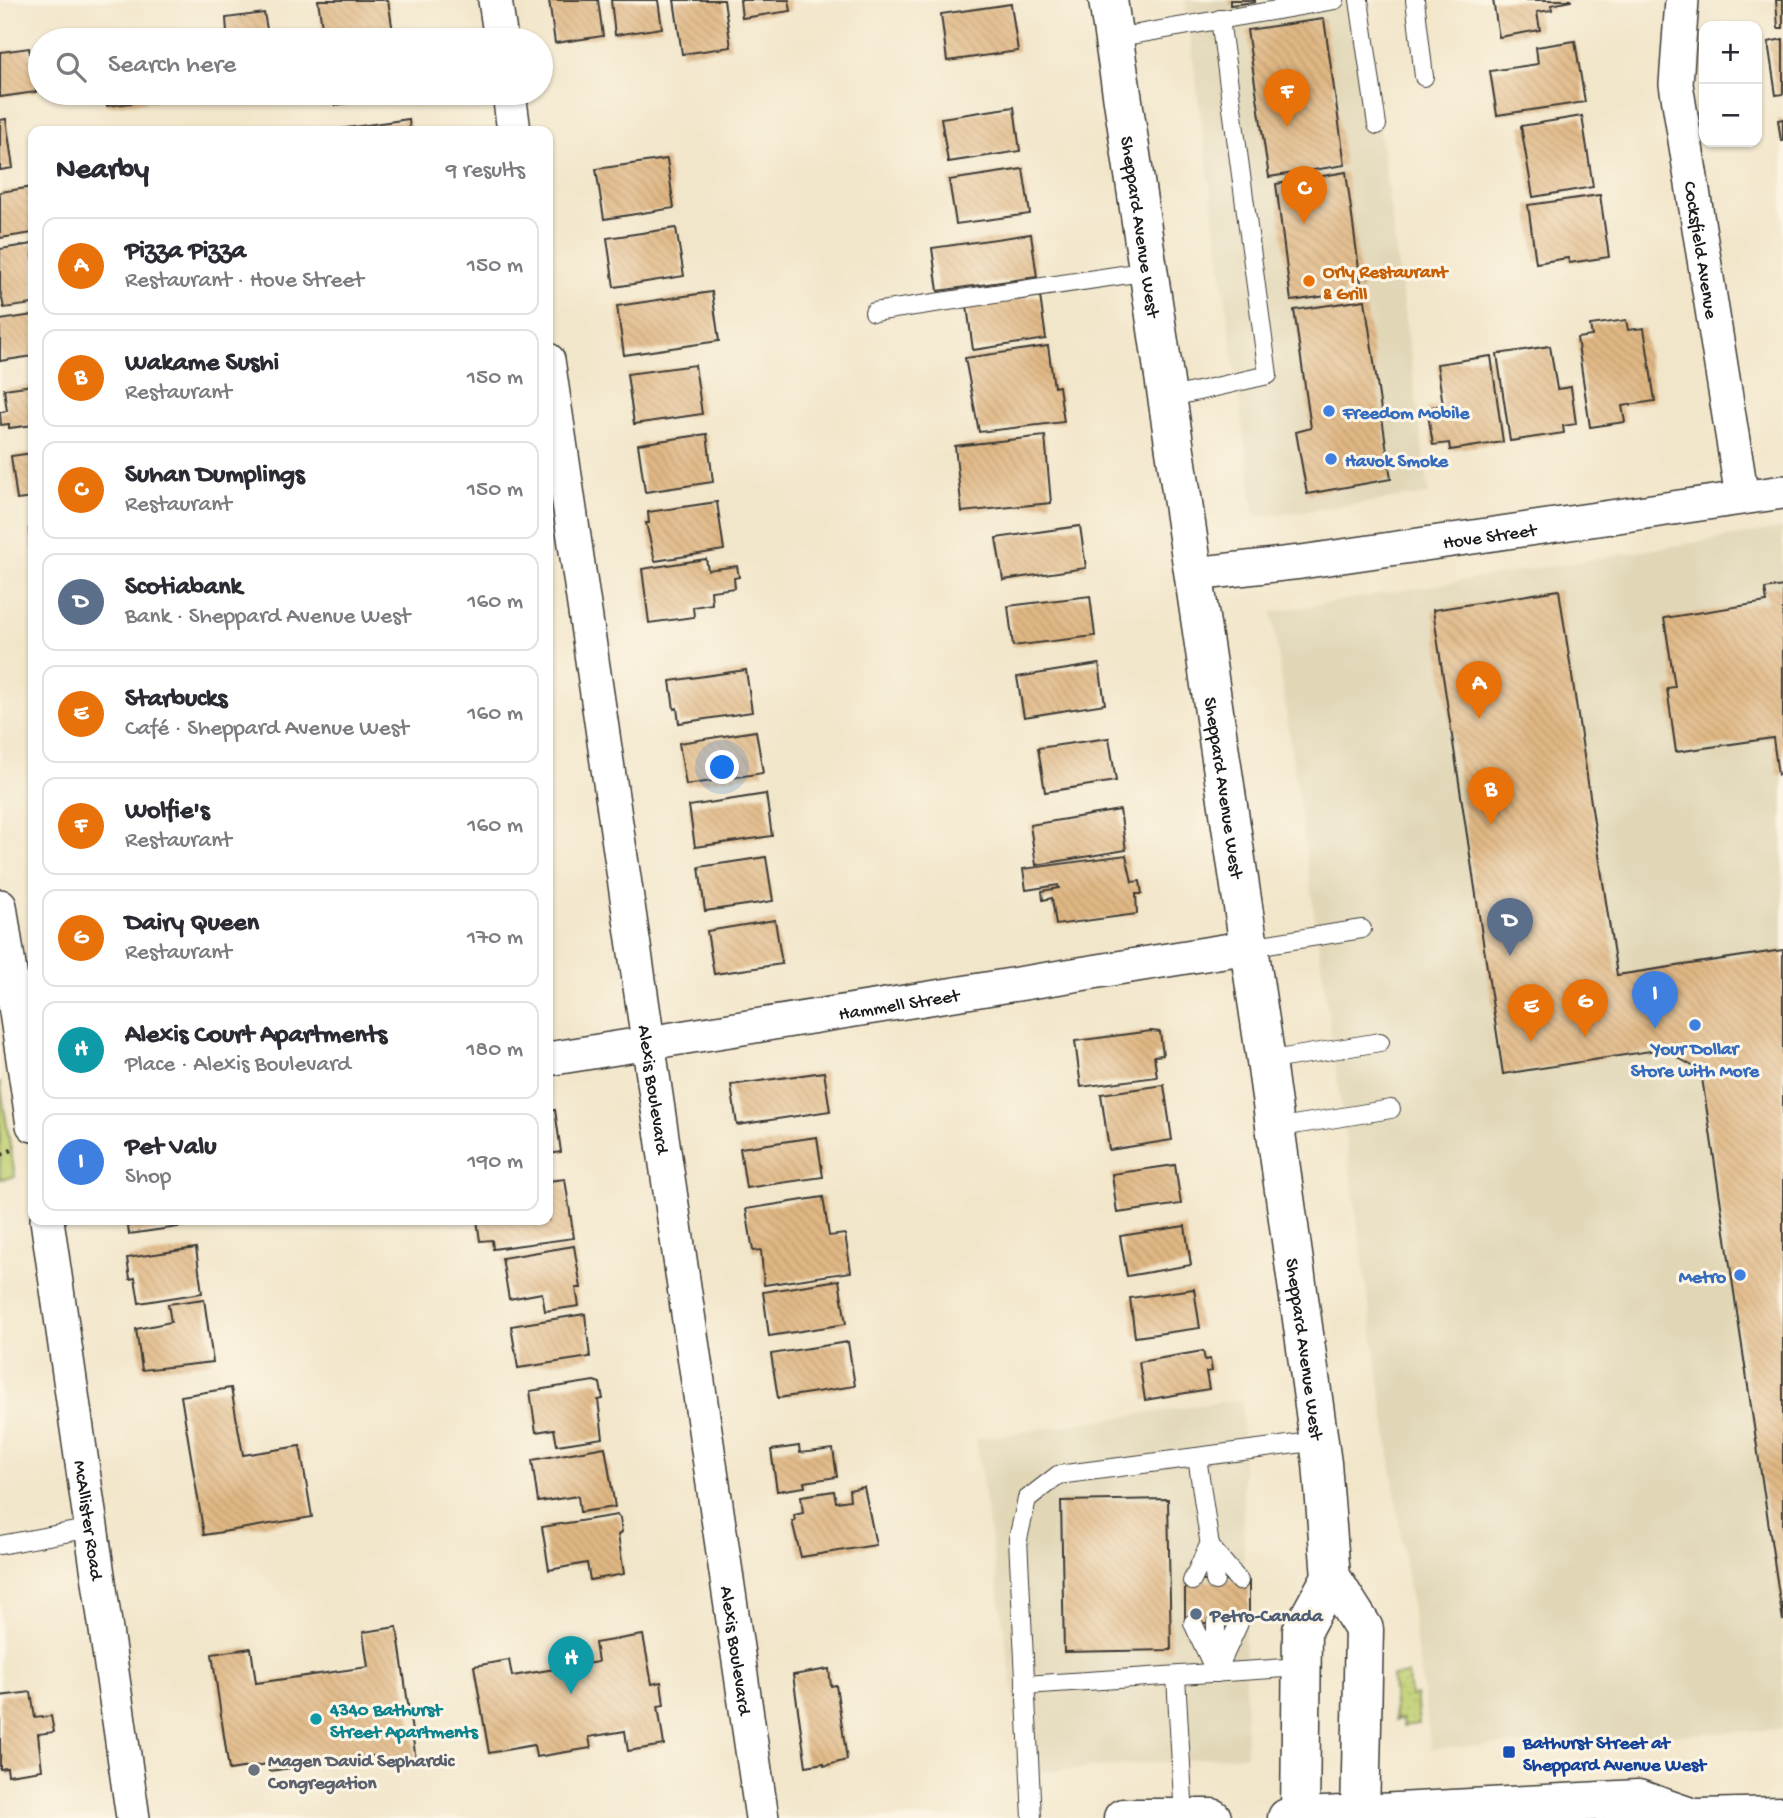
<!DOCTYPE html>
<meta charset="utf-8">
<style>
body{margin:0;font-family:"Gochi Hand",sans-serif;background:#f7f7f7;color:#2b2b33}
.controls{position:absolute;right:21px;top:21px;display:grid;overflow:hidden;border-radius:14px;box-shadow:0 2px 5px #0004}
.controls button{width:63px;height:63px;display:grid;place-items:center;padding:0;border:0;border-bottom:2px solid #e1e1e2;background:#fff;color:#2b2b33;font:35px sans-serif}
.you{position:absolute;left:723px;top:768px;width:24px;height:24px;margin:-18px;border:5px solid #fff;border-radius:50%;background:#1a73e8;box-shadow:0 0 0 10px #1a73e833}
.badge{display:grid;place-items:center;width:46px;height:46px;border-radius:50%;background:#db2777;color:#fff;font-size:23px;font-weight:700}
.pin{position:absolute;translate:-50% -58px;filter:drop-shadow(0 2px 4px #0008)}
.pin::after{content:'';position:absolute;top:37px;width:24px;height:21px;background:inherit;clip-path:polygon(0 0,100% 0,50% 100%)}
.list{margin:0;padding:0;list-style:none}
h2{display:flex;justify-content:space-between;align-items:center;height:91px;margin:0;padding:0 28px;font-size:30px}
h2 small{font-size:23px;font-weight:400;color:#7c7c81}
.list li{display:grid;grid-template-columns:46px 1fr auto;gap:21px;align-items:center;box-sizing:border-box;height:98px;margin:0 14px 14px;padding:0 14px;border:2px solid #e1e1e2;border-radius:14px}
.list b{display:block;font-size:26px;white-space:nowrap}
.list p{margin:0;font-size:23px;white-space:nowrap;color:#7c7c81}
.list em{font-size:23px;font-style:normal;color:#7c7c81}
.icon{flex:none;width:38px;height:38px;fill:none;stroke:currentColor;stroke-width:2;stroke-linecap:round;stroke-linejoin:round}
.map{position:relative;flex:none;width:1783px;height:1818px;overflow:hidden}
.search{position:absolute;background:#fff;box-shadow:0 2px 5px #0004;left:28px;top:28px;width:525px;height:77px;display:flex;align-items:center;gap:18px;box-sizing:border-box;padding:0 24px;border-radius:38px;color:#7c7c81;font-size:26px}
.panel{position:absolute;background:#fff;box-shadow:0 2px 5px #0004;left:28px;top:126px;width:525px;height:1099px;border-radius:14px}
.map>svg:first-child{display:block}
</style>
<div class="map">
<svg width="1783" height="1818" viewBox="0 0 1783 1818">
<defs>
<pattern id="grass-dots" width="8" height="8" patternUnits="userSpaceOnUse" patternTransform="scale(1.75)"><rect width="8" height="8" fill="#bece70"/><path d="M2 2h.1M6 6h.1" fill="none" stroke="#a3b060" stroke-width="1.8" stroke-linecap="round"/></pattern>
<pattern id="building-back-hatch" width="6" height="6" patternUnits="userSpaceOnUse" patternTransform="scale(1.75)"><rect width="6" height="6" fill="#e0b784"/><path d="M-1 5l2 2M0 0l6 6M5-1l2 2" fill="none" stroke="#c09d71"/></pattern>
</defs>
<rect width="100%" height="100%" fill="#fcf5e5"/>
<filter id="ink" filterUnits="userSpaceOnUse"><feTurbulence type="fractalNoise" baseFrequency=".0143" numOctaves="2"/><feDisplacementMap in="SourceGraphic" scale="14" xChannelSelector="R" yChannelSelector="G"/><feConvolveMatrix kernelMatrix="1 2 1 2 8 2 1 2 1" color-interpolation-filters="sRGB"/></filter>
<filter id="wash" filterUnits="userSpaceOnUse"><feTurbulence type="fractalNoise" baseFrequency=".00686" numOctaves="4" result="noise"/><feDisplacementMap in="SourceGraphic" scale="28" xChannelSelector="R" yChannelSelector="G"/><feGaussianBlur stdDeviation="1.57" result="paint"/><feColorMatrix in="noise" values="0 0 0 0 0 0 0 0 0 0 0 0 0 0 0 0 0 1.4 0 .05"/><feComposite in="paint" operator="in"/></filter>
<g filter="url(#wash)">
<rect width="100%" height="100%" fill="#f2e6ca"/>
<g fill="#e1d7b7">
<polygon points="1185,0 1362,0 1429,494 1255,518"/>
<polygon points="1783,528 1783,1729 1431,1749 1272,612"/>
<polygon points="1242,1399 1246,1755 1020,1774 1014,1698 976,1439"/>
</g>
<polygon fill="url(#grass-dots)" stroke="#6d7546" stroke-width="2" points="1408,1674 1410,1696 1416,1695 1419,1724 1403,1726 1402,1719 1395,1720 1392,1676"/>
<polygon fill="#bece70" stroke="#6d7546" stroke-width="2" points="0,1082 15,1177 0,1179"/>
<g id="blocks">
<g fill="url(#building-back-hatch)">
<polygon points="318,0 388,0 394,38 324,40"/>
<polygon points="549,0 598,0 603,36 555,43"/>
<polygon points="611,0 658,0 662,28 615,35"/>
<polygon points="674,0 724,0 731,47 682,54"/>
<polygon points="740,0 789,0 791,11 742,18"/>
<polygon points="1230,0 1255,0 1255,2 1230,5"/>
<polygon points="1493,0 1571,0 1571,1 1551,5 1552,10 1537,12 1540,30 1499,37"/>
<polygon points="1776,0 1783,0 1783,28 1778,28"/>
<polygon points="1011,4 1018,51 947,61 941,14"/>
<polygon points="264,13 269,40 195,40 227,32 226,18"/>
<polygon points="1324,19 1345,165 1269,177 1247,30"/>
<polygon points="130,34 131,40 96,38"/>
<polygon points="1783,39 1783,94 1776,95 1768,42"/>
<polygon points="1575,41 1585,102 1497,115 1490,71 1538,64 1536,47"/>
<polygon points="29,48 36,92 0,97 0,52"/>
<polygon points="105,93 180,93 180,97 107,106"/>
<polygon points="333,93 405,93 405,94 335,105"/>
<polygon points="1014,107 1020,151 948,162 941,118"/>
<polygon points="1582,116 1593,187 1533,197 1521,126"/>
<polygon points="6,119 13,168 0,170 0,120"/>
<polygon points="409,119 410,131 332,131 332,130"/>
<polygon points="1783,119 1783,141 1781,141 1778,120"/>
<polygon points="667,159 674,208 604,219 596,169"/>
<polygon points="1023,169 1030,214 956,224 949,180"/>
<polygon points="1346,172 1362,291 1291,301 1276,184"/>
<polygon points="33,187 33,233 0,238 0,192"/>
<polygon points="1600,195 1609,257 1569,263 1568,258 1536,263 1528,205"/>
<polygon points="676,228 684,276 614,287 607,238"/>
<polygon points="1031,234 1037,277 938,291 932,248"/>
<polygon points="33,244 33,304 4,308 0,290 0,249"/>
<polygon points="712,292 719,341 624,355 617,306"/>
<polygon points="1040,296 1046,339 973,350 967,306"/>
<polygon points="1365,300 1391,479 1307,494 1296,432 1311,428 1294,310"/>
<polygon points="33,315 33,356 0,361 0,320"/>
<polygon points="1626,320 1628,330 1644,328 1655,401 1622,406 1625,422 1590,427 1577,338 1592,336 1590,325"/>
<polygon points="1048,346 1054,387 1059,386 1064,422 979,432 965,358"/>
<polygon points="1550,346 1557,389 1571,387 1576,424 1563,426 1564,433 1510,441 1497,354"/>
<polygon points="1491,356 1503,442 1450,450 1449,443 1433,445 1427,408 1443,405 1437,364"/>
<polygon points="695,365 702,414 634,424 627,374"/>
<polygon points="33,385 33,425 9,428 9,424 1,425 0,412 7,411 4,389"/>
<polygon points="707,434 713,482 645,492 638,444"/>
<polygon points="1045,436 1051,503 962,512 955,446"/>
<polygon points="33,453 33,498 17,500 11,456"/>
<polygon points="717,502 724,550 655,561 646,523 649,523 648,512"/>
<polygon points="1080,526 1086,568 1003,580 996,538"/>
<polygon points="33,528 33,550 32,550 29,529"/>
<polygon points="706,559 708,570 737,566 739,577 734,578 735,588 711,591 712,604 693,607 694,617 649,623 642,569"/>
<polygon points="1783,586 1783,774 1778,775 1773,738 1676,752 1667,688 1675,687 1664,618 1767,602 1765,589"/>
<polygon points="1559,590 1617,975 1783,950 1783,1621 1701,1071 1663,1049 1503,1074 1433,610"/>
<polygon points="1090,596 1095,636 1013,646 1008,606"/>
<polygon points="1099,664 1105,704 1024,717 1017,677"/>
<polygon points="746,670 752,712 679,723 677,708 674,709 670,681"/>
<polygon points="756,731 763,773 686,785 679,743"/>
<polygon points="1109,738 1116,781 1045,792 1038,748"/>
<polygon points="766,794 772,836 695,847 689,806"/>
<polygon points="1120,810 1126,850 1036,865 1030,825"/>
<polygon points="1126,855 1132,882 1140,881 1142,894 1136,894 1137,914 1056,925 1052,898 1043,900 1042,891 1059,888 1058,885 1026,890 1023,869"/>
<polygon points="766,857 773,901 705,911 699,867"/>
<polygon points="775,920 782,964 714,974 707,931"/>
<polygon points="1151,1031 1160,1032 1163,1055 1154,1056 1157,1077 1081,1087 1075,1041"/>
<polygon points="824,1072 830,1111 737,1125 731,1085"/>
<polygon points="1164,1085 1172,1140 1109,1150 1101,1094"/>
<polygon points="555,1110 561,1152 548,1154 548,1111"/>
<polygon points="817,1137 823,1177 746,1188 740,1148"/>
<polygon points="1175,1165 1181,1204 1117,1213 1112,1174"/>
<polygon points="565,1179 574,1238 493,1249 492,1240 480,1241 477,1220 548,1220 548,1181"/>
<polygon points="823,1197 829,1236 845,1234 851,1272 764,1285 761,1250 753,1251 746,1209"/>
<polygon points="127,1220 191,1220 192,1225 129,1234"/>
<polygon points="1185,1226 1191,1265 1127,1276 1120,1236"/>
<polygon points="574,1246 581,1288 576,1288 579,1306 545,1311 542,1293 509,1299 502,1258"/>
<polygon points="196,1248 202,1293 139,1303 135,1278 130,1279 127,1258"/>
<polygon points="839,1280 846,1324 769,1336 763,1292"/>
<polygon points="1194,1289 1200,1328 1135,1337 1130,1298"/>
<polygon points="204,1299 213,1362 142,1370 136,1329 171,1322 168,1304"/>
<polygon points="585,1314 590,1357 518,1368 511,1326"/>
<polygon points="848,1342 855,1386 778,1398 771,1354"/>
<polygon points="1203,1351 1205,1360 1210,1359 1212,1371 1206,1372 1209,1389 1145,1400 1139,1362"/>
<polygon points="594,1381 600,1383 603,1399 598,1400 603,1438 557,1445 554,1429 536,1432 530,1391"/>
<polygon points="231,1388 243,1455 300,1446 312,1517 204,1535 181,1396"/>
<polygon points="799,1446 800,1453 833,1449 837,1477 804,1482 805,1487 777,1491 771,1450"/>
<polygon points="605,1447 615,1507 580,1512 578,1496 538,1502 532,1460"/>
<polygon points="864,1487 876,1545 801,1557 792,1521 795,1521 794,1515 803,1513 801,1496 834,1491 836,1502 850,1500 849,1490"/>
<polygon points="1168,1499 1171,1650 1064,1652 1061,1501"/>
<polygon points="617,1515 620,1518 622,1532 618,1535 624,1574 590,1580 587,1563 549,1570 542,1527"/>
<rect x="1185" y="1581" width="64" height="42"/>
<polygon points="397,1627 416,1760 383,1765 382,1755 269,1771 268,1764 229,1770 212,1654 251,1648 256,1683 368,1667 363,1632"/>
<polygon points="643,1635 652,1684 661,1682 664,1705 658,1706 664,1745 628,1751 625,1731 589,1737 591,1748 536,1757 534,1745 489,1753 474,1666 509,1660 512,1676 598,1662 595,1643"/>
<polygon points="829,1669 831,1686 836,1685 847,1760 824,1766 824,1763 806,1766 793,1675"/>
<polygon points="31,1692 35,1718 51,1716 54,1732 38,1734 42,1770 8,1775 7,1768 0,1769 0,1696"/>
</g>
</g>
</g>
<g filter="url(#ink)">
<use href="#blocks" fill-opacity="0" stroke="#3c3a36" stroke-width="2"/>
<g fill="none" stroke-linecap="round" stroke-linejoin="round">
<g stroke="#3c3a36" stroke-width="20">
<g id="lane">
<polyline points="1359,0 1377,125"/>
<polyline points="1415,0 1424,77"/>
<polyline points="1114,38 1335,0"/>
<polyline points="874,312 1149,271"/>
<polyline points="1168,398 1268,375 1220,19"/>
<polyline points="1249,947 1362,929"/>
<polyline points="1266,1061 1380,1042"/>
<polyline points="1275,1128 1391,1109"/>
<polyline points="1197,1457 1215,1581"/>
<polyline points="0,1545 92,1528"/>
<polyline points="1192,1581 1209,1545 1239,1581"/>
<polyline points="1193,1623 1216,1673"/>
<polyline points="1216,1623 1216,1666"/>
<polyline points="1216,1673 1239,1623"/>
<polyline points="1176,1676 1184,1818"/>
<polyline points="1025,1685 1302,1667"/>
<polyline points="1032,1818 1018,1539 1027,1499 1058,1475 1319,1441"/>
</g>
</g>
<g stroke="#3c3a36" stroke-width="36">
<g id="street">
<polyline points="495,0 501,40"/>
<path id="s1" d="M1682,0L1676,84L1742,497"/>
<polyline points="509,93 514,131"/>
<path id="s2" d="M548,360L762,1818"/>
<path id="s3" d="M1194,574L1301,562L1783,492"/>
<polyline points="0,906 33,1125"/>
<path id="s4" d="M548,1059L1249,947"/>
<path id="s5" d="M47,1220L133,1818"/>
</g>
</g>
<g stroke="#3c3a36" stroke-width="41">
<g id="secondary">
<path id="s6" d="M1108,0L1266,1061L1322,1463L1331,1577L1364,1629L1360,1818"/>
<polyline points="1123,1818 1212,1818"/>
<polyline points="1287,1818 1638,1799 1693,1818"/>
<polyline points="1300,1818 1302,1630 1331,1577"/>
<polyline points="1698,1818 1783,1816"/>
</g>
</g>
<polyline stroke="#3c3a36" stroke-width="4.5" stroke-dasharray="5 5" stroke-linecap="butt" points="0,1155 12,1150"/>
<use href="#lane" stroke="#fff" stroke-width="18"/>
<use href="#street" stroke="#fff" stroke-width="33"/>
<use href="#secondary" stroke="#fff" stroke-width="38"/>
</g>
</g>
<circle fill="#e8710a" stroke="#fcf5e5" stroke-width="2.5" cx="1309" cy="281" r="7"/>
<g fill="#3f7fe0" stroke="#fcf5e5" stroke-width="2.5">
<circle cx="1329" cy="411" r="7"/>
<circle cx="1331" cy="459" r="7"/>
<circle cx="1695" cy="1025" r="7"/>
<circle cx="1740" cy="1275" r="7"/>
</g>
<circle fill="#5c6f8a" stroke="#fcf5e5" stroke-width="2.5" cx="1196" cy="1614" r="7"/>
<circle fill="#0f9aa8" stroke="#fcf5e5" stroke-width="2.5" cx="316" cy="1719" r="7"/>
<rect fill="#1a4fb4" stroke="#fcf5e5" stroke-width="2.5" x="1502" y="1745" width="14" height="14" rx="3.5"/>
<circle fill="#6b7280" stroke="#fcf5e5" stroke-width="2.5" cx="254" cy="1770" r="7"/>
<g text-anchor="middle" stroke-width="6" stroke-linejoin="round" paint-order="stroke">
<g font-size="19" fill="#1c1c1c" stroke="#fcf5e5">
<text dy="7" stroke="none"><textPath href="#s6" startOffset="229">Sheppard Avenue West</textPath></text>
<text dy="7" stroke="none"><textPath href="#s1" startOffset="252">Cocksfield Avenue</textPath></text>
<text dy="7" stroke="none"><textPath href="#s3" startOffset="298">Hove Street</textPath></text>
<text dy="7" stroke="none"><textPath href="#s6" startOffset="796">Sheppard Avenue West</textPath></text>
<text dy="7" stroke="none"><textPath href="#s4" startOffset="355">Hammell Street</textPath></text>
<text dy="7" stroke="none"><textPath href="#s2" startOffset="737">Alexis Boulevard</textPath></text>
<text dy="7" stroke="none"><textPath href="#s6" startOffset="1363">Sheppard Avenue West</textPath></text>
<text dy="7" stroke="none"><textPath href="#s5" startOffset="303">McAllister Road</textPath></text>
<text dy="7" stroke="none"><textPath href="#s2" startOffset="1304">Alexis Boulevard</textPath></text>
</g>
<g font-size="19" font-weight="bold" fill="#c56008" stroke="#fcf5e5" text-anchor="start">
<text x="1323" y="277">Orly Restaurant<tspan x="1323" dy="22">&amp; Grill</tspan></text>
</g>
<g font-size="19" font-weight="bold" fill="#366cbe" stroke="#fcf5e5" text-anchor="start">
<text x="1343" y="418">Freedom Mobile</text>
<text x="1345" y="466">Havok Smoke</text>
<text x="1695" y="1054" text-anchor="middle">Your Dollar<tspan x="1695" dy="22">Store with More</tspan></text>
<text x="1726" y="1282" text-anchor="end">Metro</text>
</g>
<g font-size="19" font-weight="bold" fill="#4e5e75" stroke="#fcf5e5" text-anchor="start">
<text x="1210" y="1621">Petro-Canada</text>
</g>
<g font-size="19" font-weight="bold" fill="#0d838f" stroke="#fcf5e5" text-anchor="start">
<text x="330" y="1715">4340 Bathurst<tspan x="330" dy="22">Street Apartments</tspan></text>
</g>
<g font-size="19" font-weight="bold" fill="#164399" stroke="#fcf5e5" text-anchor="start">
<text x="1523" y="1748">Bathurst Street at<tspan x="1523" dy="22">Sheppard Avenue West</tspan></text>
</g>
<g font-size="19" font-weight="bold" fill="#5b616d" stroke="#fcf5e5" text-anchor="start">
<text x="268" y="1766">Magen David Sephardic<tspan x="268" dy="22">Congregation</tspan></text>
</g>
</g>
</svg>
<div class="controls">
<button>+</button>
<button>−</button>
</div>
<div class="you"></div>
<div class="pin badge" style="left:1479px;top:719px;background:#e8710a">A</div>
<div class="pin badge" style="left:1491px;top:825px;background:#e8710a">B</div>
<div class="pin badge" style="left:1304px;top:224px;background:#e8710a">C</div>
<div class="pin badge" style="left:1510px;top:956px;background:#5c6f8a">D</div>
<div class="pin badge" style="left:1531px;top:1042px;background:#e8710a">E</div>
<div class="pin badge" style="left:1287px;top:127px;background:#e8710a">F</div>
<div class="pin badge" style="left:1585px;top:1037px;background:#e8710a">G</div>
<div class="pin badge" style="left:571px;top:1694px;background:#0f9aa8">H</div>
<div class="pin badge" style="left:1655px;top:1029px;background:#3f7fe0">I</div>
<div class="search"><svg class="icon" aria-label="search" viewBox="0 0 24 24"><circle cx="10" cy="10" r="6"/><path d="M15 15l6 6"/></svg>Search here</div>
<section class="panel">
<h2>Nearby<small>9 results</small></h2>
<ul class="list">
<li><span class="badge" style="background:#e8710a">A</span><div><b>Pizza Pizza</b><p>Restaurant · Hove Street</p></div><em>150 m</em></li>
<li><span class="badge" style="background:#e8710a">B</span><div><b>Wakame Sushi</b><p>Restaurant</p></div><em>150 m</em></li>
<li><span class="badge" style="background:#e8710a">C</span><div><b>Suhan Dumplings</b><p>Restaurant</p></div><em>150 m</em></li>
<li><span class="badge" style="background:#5c6f8a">D</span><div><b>Scotiabank</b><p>Bank · Sheppard Avenue West</p></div><em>160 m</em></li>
<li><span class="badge" style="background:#e8710a">E</span><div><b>Starbucks</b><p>Café · Sheppard Avenue West</p></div><em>160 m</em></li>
<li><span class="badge" style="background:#e8710a">F</span><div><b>Wolfie's</b><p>Restaurant</p></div><em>160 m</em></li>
<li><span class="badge" style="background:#e8710a">G</span><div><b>Dairy Queen</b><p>Restaurant</p></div><em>170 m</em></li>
<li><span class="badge" style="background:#0f9aa8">H</span><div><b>Alexis Court Apartments</b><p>Place · Alexis Boulevard</p></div><em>180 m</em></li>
<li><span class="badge" style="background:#3f7fe0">I</span><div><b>Pet Valu</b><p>Shop</p></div><em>190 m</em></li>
</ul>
</section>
</div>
